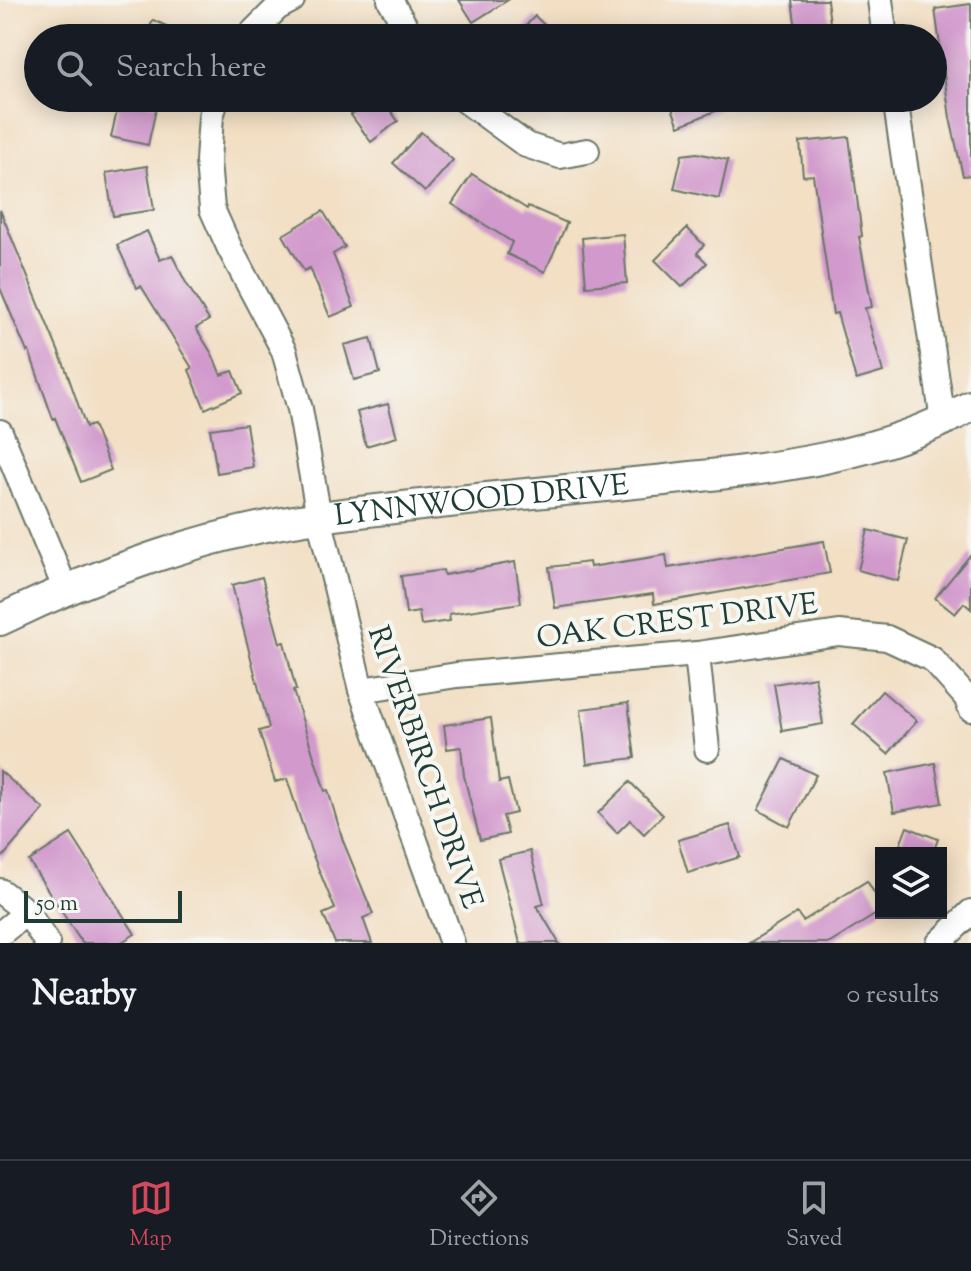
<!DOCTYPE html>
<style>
body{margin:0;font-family:"Sorts Mill Goudy",serif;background:#20242c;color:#f1f3f6}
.controls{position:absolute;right:24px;bottom:24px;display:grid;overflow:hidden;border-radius:0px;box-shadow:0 4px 20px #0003}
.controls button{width:72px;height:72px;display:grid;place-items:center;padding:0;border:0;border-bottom:2px solid #363941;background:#171b24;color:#f1f3f6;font:40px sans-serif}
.scale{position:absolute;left:24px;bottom:20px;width:158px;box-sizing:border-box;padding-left:8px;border:4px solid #1f3d34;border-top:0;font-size:22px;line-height:28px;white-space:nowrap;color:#1f3d34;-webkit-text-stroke:6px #f6f6f2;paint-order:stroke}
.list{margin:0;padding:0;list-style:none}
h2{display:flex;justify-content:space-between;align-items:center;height:104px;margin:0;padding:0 32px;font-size:34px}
h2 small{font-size:26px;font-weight:400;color:#9ea1a6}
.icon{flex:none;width:44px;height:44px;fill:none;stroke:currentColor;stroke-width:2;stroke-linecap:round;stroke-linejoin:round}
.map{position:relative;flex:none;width:971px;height:943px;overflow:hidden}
.search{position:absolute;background:#171b24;box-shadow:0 4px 20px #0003;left:24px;right:24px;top:24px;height:88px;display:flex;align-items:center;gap:20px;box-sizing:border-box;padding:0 28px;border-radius:44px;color:#9ea1a6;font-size:30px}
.sheet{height:216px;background:#171b24}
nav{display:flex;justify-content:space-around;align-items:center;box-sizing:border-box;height:112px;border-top:2px solid #363941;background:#171b24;font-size:22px;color:#9ea1a6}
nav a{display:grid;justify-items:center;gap:4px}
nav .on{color:#d1495b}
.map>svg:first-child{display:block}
</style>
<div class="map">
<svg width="971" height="943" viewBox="0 0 971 943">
<rect width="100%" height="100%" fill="#f6f6f2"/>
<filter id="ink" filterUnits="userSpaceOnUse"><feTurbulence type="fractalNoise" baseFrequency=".0125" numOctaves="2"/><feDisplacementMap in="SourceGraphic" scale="16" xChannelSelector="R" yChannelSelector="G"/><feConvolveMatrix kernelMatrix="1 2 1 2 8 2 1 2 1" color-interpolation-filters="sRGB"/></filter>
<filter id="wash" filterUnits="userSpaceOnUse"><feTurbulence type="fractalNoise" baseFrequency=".006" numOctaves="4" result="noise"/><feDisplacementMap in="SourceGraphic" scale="32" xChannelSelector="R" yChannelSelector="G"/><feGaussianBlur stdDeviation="1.8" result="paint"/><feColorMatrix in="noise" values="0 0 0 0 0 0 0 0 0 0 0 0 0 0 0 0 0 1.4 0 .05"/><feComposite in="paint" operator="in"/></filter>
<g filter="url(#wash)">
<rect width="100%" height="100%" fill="#f2dfc4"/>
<g id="blocks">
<g fill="#d199cc">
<polygon points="459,0 508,0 473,22"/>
<polygon points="792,0 827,0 832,38 797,38"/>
<polygon points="971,4 971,175 963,176 950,118 935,9"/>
<polygon points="535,16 558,38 514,38"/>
<polygon points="153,20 193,38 145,38"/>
<polygon points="120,98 157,105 148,145 111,137"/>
<polygon points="374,98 381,98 398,121 371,142 351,115"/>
<polygon points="668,98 747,98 679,126"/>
<polygon points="421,132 453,160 425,192 393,163"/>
<polygon points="849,137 862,236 859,237 872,307 865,308 883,372 856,380 837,313 833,314 813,175 803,176 800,142"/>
<polygon points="697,153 728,160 719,199 674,189 682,155"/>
<polygon points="147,166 154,210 113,216 106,173"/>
<polygon points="472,174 527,209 528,206 567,223 545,272 507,254 512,242 452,204"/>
<polygon points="0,210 65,367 86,427 93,425 111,470 81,482 55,418 53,419 29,351 27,352 0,288"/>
<polygon points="323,211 345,247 333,254 354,307 330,317 310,268 304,271 283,235"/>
<polygon points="687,228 704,245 697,253 707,263 682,287 655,260"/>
<polygon points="147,231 160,260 172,255 185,281 209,320 196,328 212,354 221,375 233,371 242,393 205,409 189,370 192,368 141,286 137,288 117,245"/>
<polygon points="623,234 627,283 586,286 582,238"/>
<polygon points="371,338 380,373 354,380 344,345"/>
<polygon points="388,404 397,437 366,446 357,412"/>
<polygon points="246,424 253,467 217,473 210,429"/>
<polygon points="868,530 908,540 898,581 858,570"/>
<polygon points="824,541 830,573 654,604 653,594 555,608 549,567 589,562 590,567 666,555 668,568"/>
<polygon points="971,554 971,609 964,603 955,614 935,598"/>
<polygon points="515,562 521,603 449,614 450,621 421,625 419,612 406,614 401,576 443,570 444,575"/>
<polygon points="262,577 280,643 284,642 296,690 293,691 325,791 328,790 343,841 373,914 363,918 372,943 335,943 323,914 335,909 311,851 287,779 275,782 259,731 269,728 232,585"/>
<polygon points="815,677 823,724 782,731 774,684"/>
<polygon points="882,691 917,721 888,754 853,724"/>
<polygon points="628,703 635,758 587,764 581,709"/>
<polygon points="491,718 499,782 508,780 516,813 503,816 508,834 480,840 464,776 461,747 447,749 444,725"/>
<polygon points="784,759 816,775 789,827 758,810"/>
<polygon points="935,763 942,803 894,812 887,773"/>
<polygon points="0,771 44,809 0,860"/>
<polygon points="630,782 663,815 644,834 630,820 617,833 598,813"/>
<polygon points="730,825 740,857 688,873 678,840"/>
<polygon points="907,827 938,839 933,853 897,853"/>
<polygon points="71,834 135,934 120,943 82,943 29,861"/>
<polygon points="530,851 544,904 537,906 559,943 520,943 498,859"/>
<polygon points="867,881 881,904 881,911 830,943 749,943 797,913 803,921"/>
</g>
</g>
</g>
<g filter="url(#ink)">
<use href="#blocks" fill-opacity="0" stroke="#697666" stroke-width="2"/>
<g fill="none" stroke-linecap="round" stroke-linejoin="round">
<g stroke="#697666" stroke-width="28">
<g id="minor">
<polyline points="390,0 412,38"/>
<polyline points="880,0 885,38"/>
<polyline points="247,38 277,8 292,0"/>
<polyline points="217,98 211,116 208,161 212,209 230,249 284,351 300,409 319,517 361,690 452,943"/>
<polyline points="462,98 526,145 560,156 587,151"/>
<polyline points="895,98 943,421"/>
<polyline points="0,432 65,588"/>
<polyline points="697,654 707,749"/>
<polyline points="361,690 457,675 697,654 839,633 887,638 932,659 966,697 971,709"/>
<polyline points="0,891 27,912 47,943"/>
<polyline points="0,934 27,912"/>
<polyline points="939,943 971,912"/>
</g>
</g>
<g stroke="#697666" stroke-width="34">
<g id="tertiary">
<path id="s1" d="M0,620C97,573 213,531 320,517C428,503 537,493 645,482C756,470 871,462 971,406"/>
</g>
</g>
<use href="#minor" stroke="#fff" stroke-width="24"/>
<use href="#tertiary" stroke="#fff" stroke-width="30"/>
</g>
</g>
<g text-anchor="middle" stroke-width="8" stroke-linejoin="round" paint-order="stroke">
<g font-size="30" fill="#1f3d34" stroke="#f6f6f2">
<text dy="10" stroke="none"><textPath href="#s1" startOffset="500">LYNNWOOD DRIVE</textPath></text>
<text transform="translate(677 620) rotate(-7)" y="10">OAK CREST DRIVE</text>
<text transform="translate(426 767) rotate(71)" y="10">RIVERBIRCH DRIVE</text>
</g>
</g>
</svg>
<div class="controls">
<button><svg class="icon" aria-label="layers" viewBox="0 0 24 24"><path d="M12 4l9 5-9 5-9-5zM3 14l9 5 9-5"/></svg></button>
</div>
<div class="scale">50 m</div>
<div class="search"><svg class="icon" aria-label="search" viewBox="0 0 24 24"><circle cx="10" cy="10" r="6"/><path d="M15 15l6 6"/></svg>Search here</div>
</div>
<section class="sheet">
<h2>Nearby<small>0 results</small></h2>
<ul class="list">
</ul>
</section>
<nav>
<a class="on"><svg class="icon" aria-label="map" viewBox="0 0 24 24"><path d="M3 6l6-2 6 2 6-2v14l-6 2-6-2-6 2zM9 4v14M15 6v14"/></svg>Map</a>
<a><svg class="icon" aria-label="directions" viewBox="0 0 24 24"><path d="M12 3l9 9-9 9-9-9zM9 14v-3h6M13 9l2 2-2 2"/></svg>Directions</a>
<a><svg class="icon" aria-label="saved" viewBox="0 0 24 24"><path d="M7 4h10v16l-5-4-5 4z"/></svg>Saved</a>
</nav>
